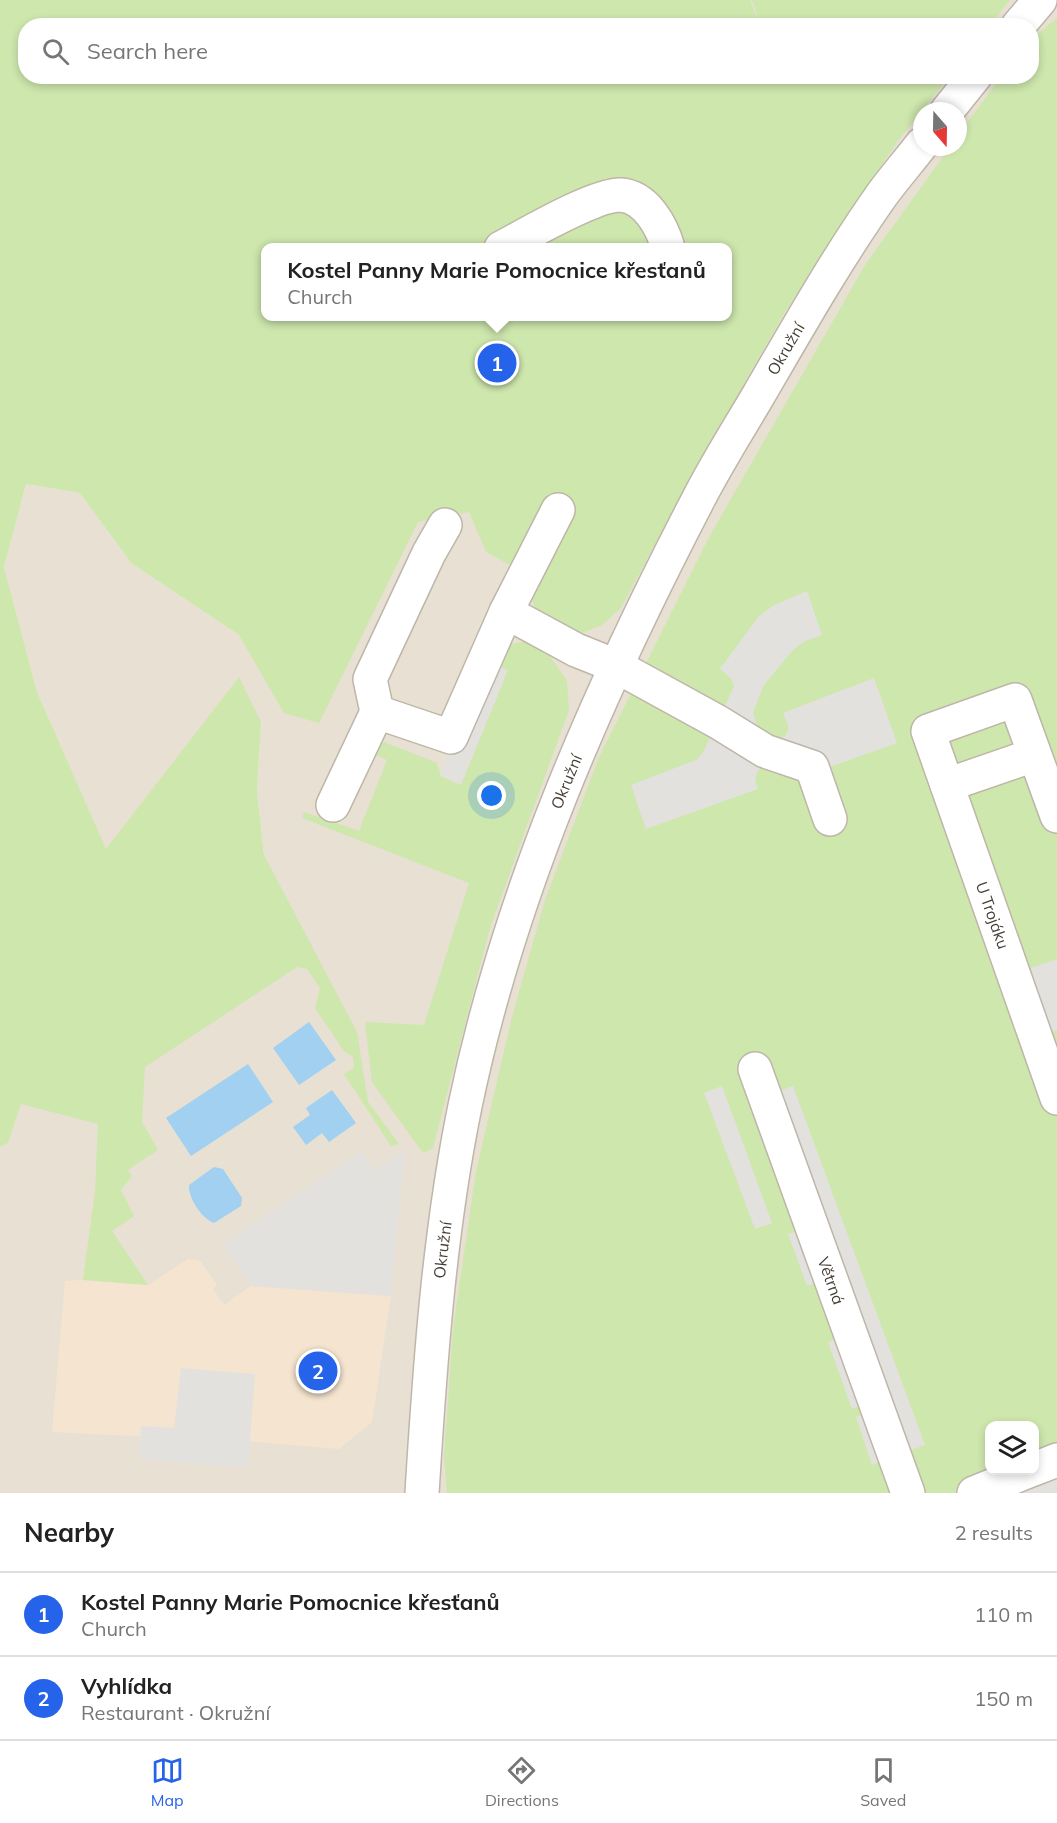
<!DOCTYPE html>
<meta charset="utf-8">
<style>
body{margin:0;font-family:Mulish,sans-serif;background:#f6f6f6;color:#222}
.controls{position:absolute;right:18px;bottom:18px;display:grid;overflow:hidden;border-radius:12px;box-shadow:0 3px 9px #0003}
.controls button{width:54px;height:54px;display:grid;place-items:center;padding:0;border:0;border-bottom:2px solid #e0e0e0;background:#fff;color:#222;font:30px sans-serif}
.compass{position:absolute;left:913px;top:102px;width:54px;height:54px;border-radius:50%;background:#fff;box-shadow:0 3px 9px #0003;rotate:160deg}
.you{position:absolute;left:492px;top:796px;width:21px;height:21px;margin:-15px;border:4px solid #fff;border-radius:50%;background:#1a73e8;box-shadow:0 0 0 9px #1a73e833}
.badge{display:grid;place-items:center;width:39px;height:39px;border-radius:50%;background:#2563eb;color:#fff;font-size:20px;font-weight:700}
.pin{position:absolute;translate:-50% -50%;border:3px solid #fff;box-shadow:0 2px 6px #0006}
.popup{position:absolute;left:261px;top:243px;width:471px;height:78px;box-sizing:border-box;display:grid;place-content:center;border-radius:12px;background:#fff;filter:drop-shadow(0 2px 4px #0005);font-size:20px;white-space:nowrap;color:#767676}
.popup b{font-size:22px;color:#222}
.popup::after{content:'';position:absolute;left:50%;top:100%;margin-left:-12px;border:12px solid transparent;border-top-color:#fff}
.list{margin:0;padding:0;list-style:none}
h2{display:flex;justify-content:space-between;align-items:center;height:78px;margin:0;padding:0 24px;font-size:26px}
h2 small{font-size:20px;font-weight:400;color:#767676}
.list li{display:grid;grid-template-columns:39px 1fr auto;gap:18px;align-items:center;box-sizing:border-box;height:84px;padding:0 24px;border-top:2px solid #e0e0e0}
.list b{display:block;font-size:22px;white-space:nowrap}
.list p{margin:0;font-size:20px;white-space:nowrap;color:#767676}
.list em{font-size:20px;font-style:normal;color:#767676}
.icon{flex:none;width:33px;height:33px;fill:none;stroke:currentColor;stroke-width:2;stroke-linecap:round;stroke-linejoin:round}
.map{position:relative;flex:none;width:1057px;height:1493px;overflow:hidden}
.search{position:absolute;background:#fff;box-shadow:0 3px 9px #0003;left:18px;right:18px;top:18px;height:66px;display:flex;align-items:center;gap:15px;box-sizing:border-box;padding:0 21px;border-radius:24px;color:#767676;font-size:22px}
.sheet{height:246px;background:#fff}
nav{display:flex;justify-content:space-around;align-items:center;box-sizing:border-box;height:84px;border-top:2px solid #e0e0e0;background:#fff;font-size:16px;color:#767676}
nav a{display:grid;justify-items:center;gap:3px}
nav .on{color:#2563eb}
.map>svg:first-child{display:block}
</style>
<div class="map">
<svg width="1057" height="1493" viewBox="0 0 1057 1493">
<rect width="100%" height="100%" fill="#f3eee5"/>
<path fill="#e7e0d3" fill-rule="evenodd" d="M340,0H1057V1493H0V1147L8,1143L21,1103L264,854L257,792L261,722L106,850L37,692L4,567L26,484L80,493L131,563L239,635L253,658L418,522L728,316V248L375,77L1032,76V26H356ZM922,111H958V147H922ZM990,1426H1034V1470H990Z"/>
<polygon fill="#f5e5d0" points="188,1259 200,1261 217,1285 213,1289 224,1305 251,1286 391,1296 372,1422 339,1449 257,1442 52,1432 65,1281 83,1280 148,1285"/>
<g fill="#cee7ad" fill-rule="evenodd">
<path d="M0,0H750L760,25L26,26V76L949,77L897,142L785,312L688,482L621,608L602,625L579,634L535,609L530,592L534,578L486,552L469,512L418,522L319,723L284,713L239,635L131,563L80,493L26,484L4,567L37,692L106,849L239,677L261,722L257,792L264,855L357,1032L368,1102L399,1144L391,1146L344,1074L354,1068L353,1057L344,1051L315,1008L320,988L307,969L297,967L145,1067L142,1122L158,1150L128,1170L132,1176L121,1190L134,1216L112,1231L148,1285L83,1280L95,1191L98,1124L21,1104L8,1143L0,1147ZM266,248H728V316H266Z"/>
<polygon points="752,0 1010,0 990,25 761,26"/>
<path d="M1057,18V1493H447L444,1456L453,1329L476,1171L512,1017L545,900L599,757L708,539L865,265L950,147H958V135L1001,77L1032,76V39ZM990,1426H1034V1470H990Z"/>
<polygon points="528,641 550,656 567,681 569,710 490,928 433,1148 423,1153 372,1082 365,1022 424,1025 469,883 302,818 304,812 359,831 387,760 369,752 384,742 437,763 441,775 487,662 502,646"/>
</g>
<g fill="#e3e1dd">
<polygon points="807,591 822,635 803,642 792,651 764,685 753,712 758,730 775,740 785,736 789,728 783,713 874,678 897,743 796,779 774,767 762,766 757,772 755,781 758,789 646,829 631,785 696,760 703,753 734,686 731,678 720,669 758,617 774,605"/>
<polygon points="487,662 508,670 461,785 440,776"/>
<polygon points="1057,959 1057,1030 1043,1035 1020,972"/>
<polygon points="722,1086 772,1223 755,1229 704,1093"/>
<polygon points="793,1086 925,1445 908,1451 777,1092"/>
<polygon points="405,1150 391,1296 251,1286 223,1244 361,1151 375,1171"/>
<polygon points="805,1229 823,1280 807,1286 788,1234"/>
<polygon points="845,1336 868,1403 852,1409 828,1342"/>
<polygon points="181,1368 255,1374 248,1468 139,1459 141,1426 174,1428"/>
<polygon points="871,1412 888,1459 872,1465 856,1417"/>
<polygon points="1057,1474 1057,1493 1004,1493"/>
</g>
<g fill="#a1d0f0">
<polygon points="309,1022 336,1060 299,1085 273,1048"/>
<polygon points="248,1064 273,1102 191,1156 166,1118"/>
<polygon points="332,1090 356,1123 329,1142 322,1133 306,1145 293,1127 310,1115 306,1108"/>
<path d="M214,1167L223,1169L242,1198L241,1206L214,1223C202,1219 188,1198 189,1185Z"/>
</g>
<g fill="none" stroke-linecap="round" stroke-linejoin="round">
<g stroke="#beb6a8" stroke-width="36">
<g id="minor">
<polyline points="1018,26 1040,0"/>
<polyline points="947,111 975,76"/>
<path d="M501,248C526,235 595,194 621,195C646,197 662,226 668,248"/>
<polyline points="506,612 558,510"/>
<polyline points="377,712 370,679 429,553 445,525"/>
<polyline points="947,785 1034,755"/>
<polyline points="333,805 377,712 451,737 506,612 576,650 616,666 718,722 765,751 812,767 830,819"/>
<path id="s1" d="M1057,816L1015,700L928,731L1057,1098"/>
<path id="s2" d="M755,1069L908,1493"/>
<polyline points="1034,1469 1057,1460"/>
<path id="s3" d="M422,1493C430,1364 439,1233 465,1106C509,893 599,690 699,498C717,463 738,430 758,396C797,329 836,260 881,196C894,178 909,161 922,144"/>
<polyline points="974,1493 1031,1470"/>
</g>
</g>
<use href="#minor" stroke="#fff" stroke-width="33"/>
</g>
<g text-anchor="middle" stroke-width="4.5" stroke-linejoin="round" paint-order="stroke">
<g font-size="16" fill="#453e35" stroke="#fff">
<text dy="6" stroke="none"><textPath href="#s3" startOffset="1216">Okružní</textPath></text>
<text dy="6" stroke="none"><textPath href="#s3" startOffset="730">Okružní</textPath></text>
<text dy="6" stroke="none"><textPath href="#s1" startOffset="411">U Trojáku</textPath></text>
<text dy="6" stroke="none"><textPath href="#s3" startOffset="244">Okružní</textPath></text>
<text dy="6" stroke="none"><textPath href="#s2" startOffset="225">Větrná</textPath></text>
</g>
</g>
</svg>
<div class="controls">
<button><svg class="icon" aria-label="layers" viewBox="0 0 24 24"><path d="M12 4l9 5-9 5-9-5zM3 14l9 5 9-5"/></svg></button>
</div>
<svg class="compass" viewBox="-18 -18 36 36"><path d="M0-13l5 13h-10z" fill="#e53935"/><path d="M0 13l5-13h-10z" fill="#767676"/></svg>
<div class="you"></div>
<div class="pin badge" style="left:497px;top:363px">1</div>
<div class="popup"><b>Kostel Panny Marie Pomocnice křesťanů</b>Church</div>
<div class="pin badge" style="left:318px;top:1371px">2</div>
<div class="search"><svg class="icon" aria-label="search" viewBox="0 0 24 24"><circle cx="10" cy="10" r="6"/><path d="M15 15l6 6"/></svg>Search here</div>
</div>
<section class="sheet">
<h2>Nearby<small>2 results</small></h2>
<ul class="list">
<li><span class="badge">1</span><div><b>Kostel Panny Marie Pomocnice křesťanů</b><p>Church</p></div><em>110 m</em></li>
<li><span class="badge">2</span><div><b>Vyhlídka</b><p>Restaurant · Okružní</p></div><em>150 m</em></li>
</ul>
</section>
<nav>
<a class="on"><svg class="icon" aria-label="map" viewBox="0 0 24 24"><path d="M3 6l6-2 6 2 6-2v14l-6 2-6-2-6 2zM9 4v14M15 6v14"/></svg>Map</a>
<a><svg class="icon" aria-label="directions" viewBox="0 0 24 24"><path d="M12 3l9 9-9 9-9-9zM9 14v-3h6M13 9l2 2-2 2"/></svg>Directions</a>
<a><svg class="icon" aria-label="saved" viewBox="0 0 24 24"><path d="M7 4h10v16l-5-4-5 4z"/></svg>Saved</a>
</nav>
